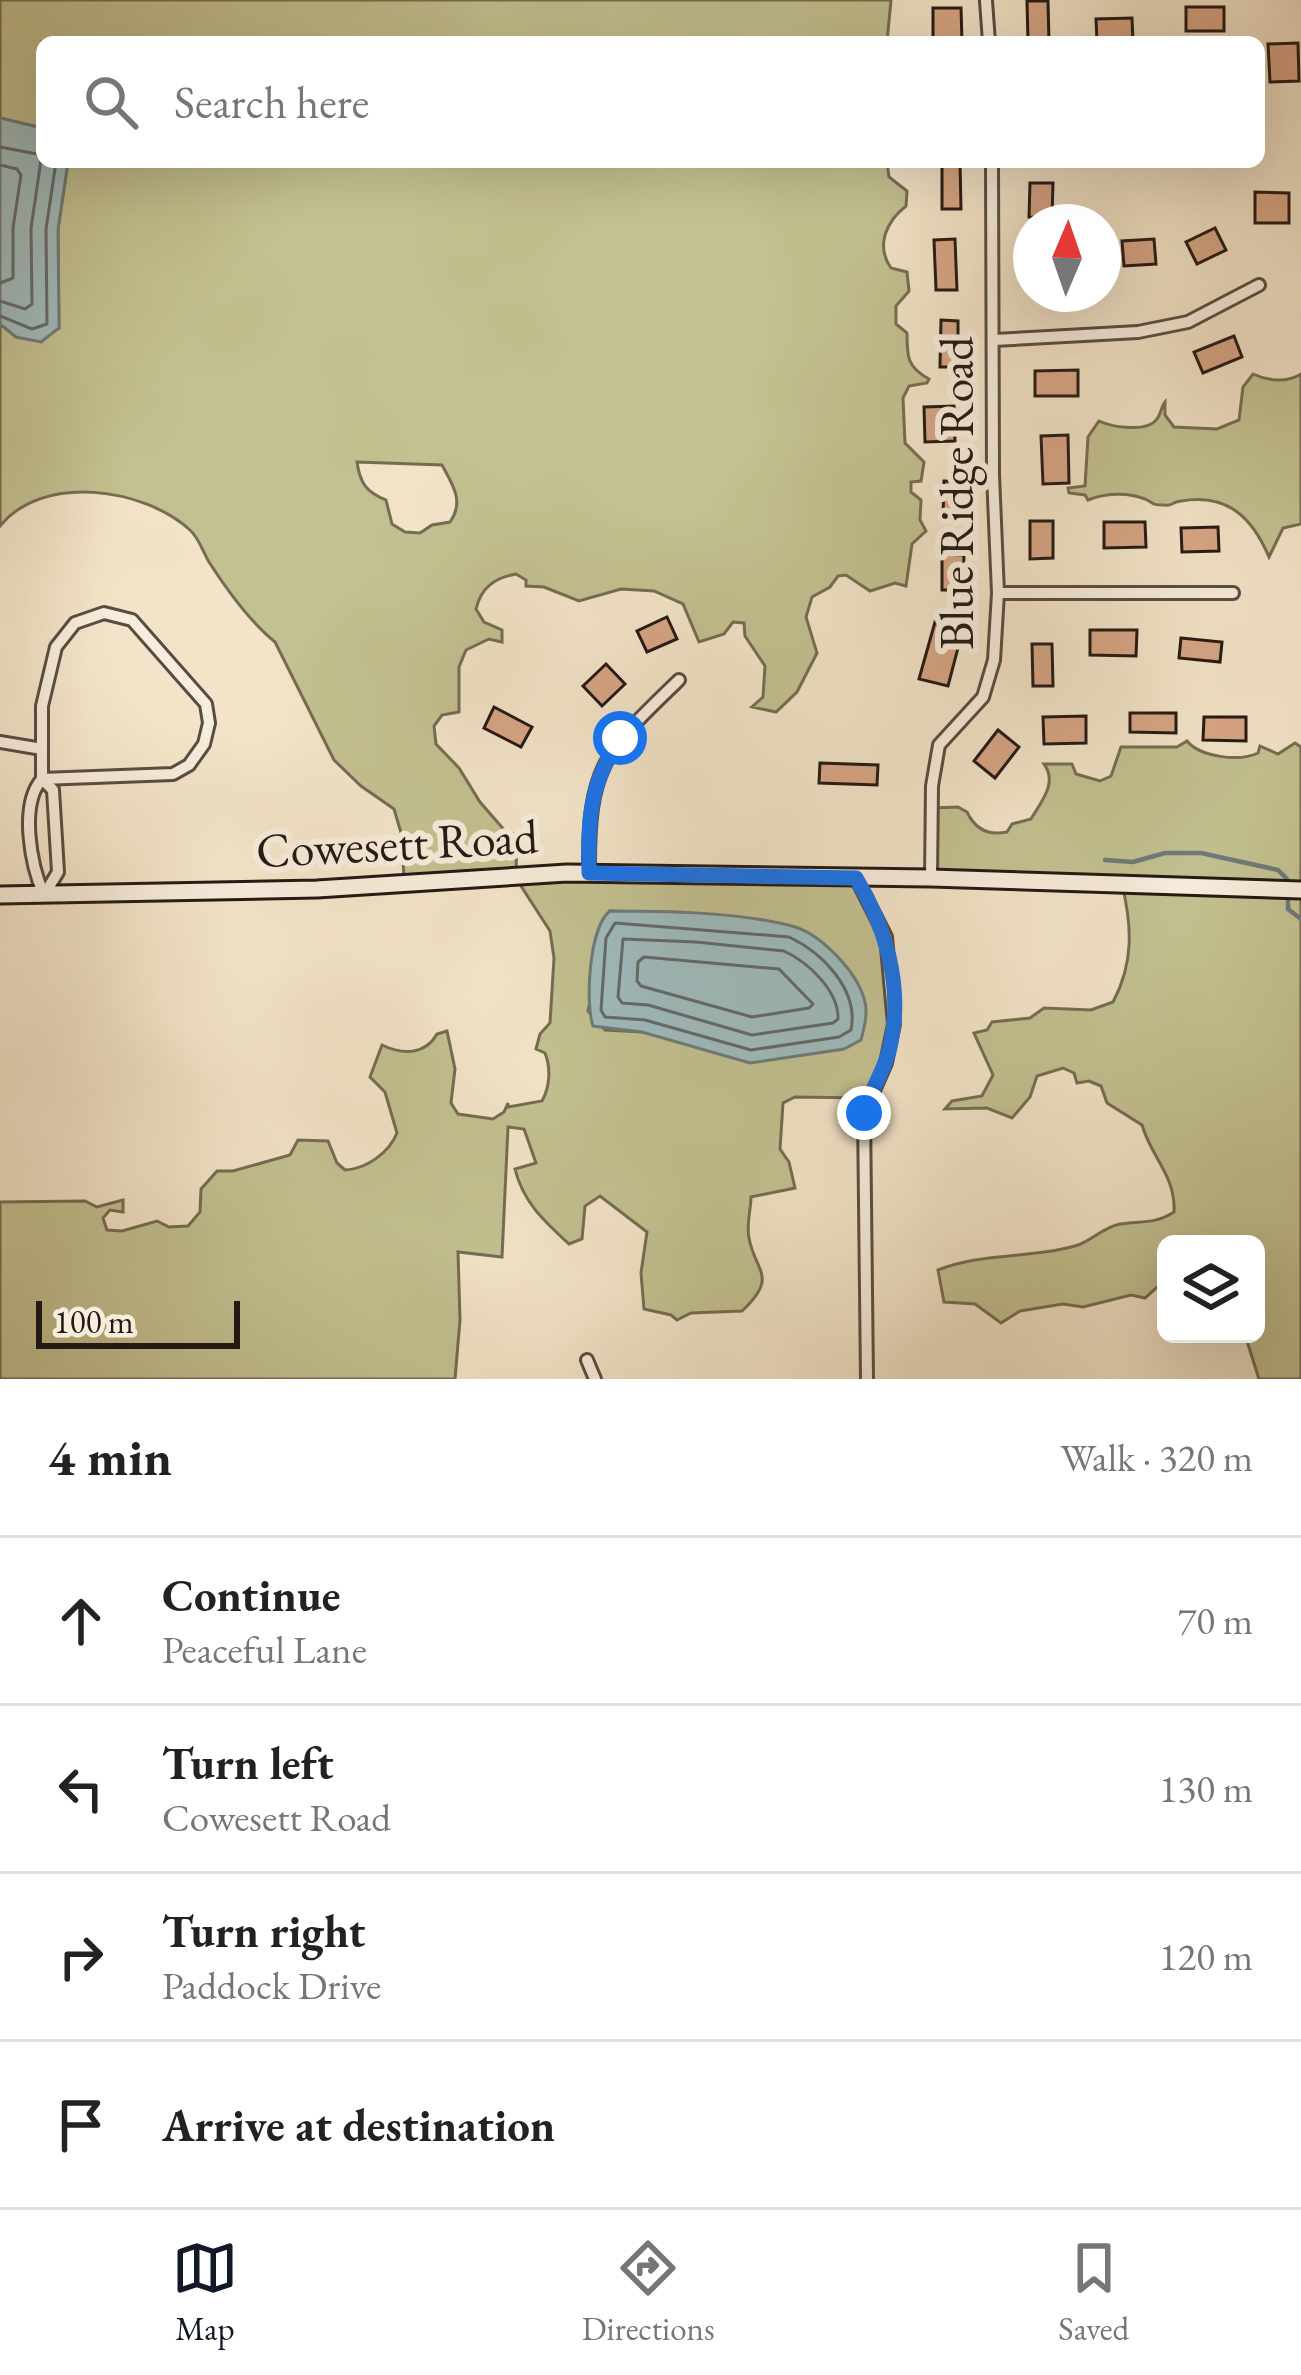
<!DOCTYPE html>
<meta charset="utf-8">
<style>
body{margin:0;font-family:"EB Garamond",serif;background:#f2f2f2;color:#222}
.controls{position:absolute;right:36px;bottom:36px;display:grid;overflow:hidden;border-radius:18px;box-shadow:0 12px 48px #0002}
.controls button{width:108px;height:108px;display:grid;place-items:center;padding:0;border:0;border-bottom:3px solid #e0e0e0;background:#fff;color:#222;font:60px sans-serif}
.compass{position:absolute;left:1013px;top:204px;width:108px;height:108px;border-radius:50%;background:#fff;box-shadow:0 12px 48px #0002;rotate:2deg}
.scale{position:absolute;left:36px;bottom:30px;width:204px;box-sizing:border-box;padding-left:12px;border:6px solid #241914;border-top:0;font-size:33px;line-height:42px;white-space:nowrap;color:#241914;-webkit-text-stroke:9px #f7eddc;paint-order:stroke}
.stop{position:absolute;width:36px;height:36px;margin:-27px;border:9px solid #1a73e8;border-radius:50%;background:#fff}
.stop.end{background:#1a73e8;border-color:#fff;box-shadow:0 3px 12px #0008}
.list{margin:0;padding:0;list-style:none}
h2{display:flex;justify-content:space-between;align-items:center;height:156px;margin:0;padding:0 48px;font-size:51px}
h2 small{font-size:39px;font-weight:400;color:#767676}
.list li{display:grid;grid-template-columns:78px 1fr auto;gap:36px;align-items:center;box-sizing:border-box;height:168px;padding:0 48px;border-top:3px solid #e0e0e0}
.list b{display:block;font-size:45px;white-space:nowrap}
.list p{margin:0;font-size:39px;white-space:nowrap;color:#767676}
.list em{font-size:39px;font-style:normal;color:#767676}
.icon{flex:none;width:66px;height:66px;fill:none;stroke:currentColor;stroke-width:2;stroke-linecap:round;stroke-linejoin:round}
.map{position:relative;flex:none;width:1301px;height:1379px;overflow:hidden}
.search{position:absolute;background:#fff;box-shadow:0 12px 48px #0002;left:36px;right:36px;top:36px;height:132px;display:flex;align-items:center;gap:30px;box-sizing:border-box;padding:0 42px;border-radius:18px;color:#767676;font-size:45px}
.sheet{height:828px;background:#fff}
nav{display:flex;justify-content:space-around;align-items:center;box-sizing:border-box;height:168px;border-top:3px solid #e0e0e0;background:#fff;font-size:33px;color:#767676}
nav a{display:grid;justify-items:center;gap:6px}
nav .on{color:#111827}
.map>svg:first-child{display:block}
</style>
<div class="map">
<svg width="1301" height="1379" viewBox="0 0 1301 1379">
<rect width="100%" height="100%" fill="#f3e4c9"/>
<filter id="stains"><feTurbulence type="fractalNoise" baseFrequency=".00167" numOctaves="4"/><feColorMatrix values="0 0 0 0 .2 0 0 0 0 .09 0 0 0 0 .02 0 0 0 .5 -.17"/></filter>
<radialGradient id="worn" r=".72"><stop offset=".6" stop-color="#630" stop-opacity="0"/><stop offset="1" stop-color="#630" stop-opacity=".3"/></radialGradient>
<g fill="#c3c191" stroke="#746d52" stroke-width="3" fill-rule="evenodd">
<polygon points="0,0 891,0 887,42 42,42 42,128 0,118"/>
<path d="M68,162H887L889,177L907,191L906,206C887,221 875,245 891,268L907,272L909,291L896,306V324L907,333C907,357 907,367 929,379L927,383L909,386L903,398L905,443L924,462L921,481L911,482V492L921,500L920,520L926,531L912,544L906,586L895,583L870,591L846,575L838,576L830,587L812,597L806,617L817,653L797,692L776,712L752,707L763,697L765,666L745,636L744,623L733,622L724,634L699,642L683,604L654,591L621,589L579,601L544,587L526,586V580L516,574C494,578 481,588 476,609L484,622L502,630V642L489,639L466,650L459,667V712L442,715L434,726L436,744L459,768L480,802L506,832L517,835L516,873L858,879L886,937L890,1047L866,1098L795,1097L783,1103L780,1149L789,1162L795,1188L751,1197C751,1209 746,1226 749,1238C755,1272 779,1276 742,1311L691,1313L677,1320L671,1315L644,1309L641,1273L647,1232L600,1196L585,1206L582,1239L569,1244C544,1221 523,1202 515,1169L536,1163L524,1129L508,1127L502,1257L458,1252L460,1320L455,1379H0V1202L85,1201L97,1207L123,1200V1212L110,1210L103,1218L107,1230L122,1231L157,1221L169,1227L188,1226L200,1212L201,1189L217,1171H233L290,1155L298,1140L328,1141L337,1163L345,1170C366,1169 389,1153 397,1133L385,1092L370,1077L382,1045C403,1055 425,1055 437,1034L447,1031L455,1069L451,1103L458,1114L493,1119L504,1112L508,1103V1107L542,1101C550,1087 551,1068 545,1053L536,1049L540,1034L550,1023L554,958L550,931L519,883L404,881L402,836L394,809L361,786L334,760L275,642C249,621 227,590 209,562C203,552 199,538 190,530C144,488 43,473 0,526V324L16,337L59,328L58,229ZM357,462L442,465C452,484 465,501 450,522L432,525L420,533L405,532L392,524L386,500C366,492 360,483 357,462ZM610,911L702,915L642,1032L605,1030L588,1011Z"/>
<path d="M1253,374C1268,381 1287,383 1301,374V524L1283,528L1269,557C1252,517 1227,493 1181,501C1168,503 1176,506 1163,505C1151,505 1154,503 1145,499C1128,492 1105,493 1088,500L1085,495L1069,493L1068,488L1085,486L1088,437L1099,421C1112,427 1147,433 1157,419C1161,414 1161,407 1165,402V415L1174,427L1217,429L1239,420L1243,387Z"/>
<path d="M1187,741C1200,757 1239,762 1258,753L1260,746L1278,754L1295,743L1301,747V1379H1259L1246,1338L1240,1334H1256V1244H1210L1206,1237L1200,1244H1166V1279L1145,1298L1131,1295L1083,1307L1063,1304L1020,1311L1001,1323L975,1304L944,1302L938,1270C982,1252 1032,1259 1078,1245C1092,1240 1104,1227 1120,1224C1141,1221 1156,1224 1174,1212C1176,1176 1151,1157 1142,1125L1107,1103L1101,1086L1089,1081L1077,1083L1074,1073L1063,1068L1037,1076L1030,1097L1012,1118L987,1108L945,1109L952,1101L982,1096L993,1075L974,1033L987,1030L992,1022L1030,1018L1044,1008L1091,1010L1113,1002C1134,963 1132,926 1122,884L936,878L932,808L958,807L967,812C975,829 988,836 1007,832L1012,824L1031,819C1041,802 1058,783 1044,764H1072L1076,774L1100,781L1111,776L1121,747H1177Z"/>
</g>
<g fill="#9fbcbf" stroke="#6e7b7b" stroke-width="3">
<polygon points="0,118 42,128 42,162 68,162 58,229 59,328 41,342 16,337 0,324"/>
<path d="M610,911C666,911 734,912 788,925C819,931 858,972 865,1002C868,1014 864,1028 861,1040L844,1049L750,1063L642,1032L593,1026C585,1003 589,927 610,911Z"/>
</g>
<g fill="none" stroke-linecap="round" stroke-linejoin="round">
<g stroke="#626a6a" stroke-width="3">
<polyline points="0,147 37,154 41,160 31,228 32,304 25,309 0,301"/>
<polyline points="0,165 17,169 21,175 13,228 13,278 0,283"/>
<polyline points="0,316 32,329 47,324 46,229 56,162"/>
<path d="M615,923L789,937C823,953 859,990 851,1030L839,1037L751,1050L645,1020L605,1017L601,1010L606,938Z"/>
<path d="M623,939L696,942L784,951C808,962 839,991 838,1019L833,1023L752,1035L648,1005L622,1003L618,997Z"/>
<polygon points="644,957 779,969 813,1004 809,1008 752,1017 641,986 637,981 638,962"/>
</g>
<g stroke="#6e7b7b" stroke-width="4.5">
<polyline points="1105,860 1133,862 1165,853 1201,853 1278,870 1287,879"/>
<polyline points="1288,901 1288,909 1301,919"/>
</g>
</g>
<g fill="#d7a585" stroke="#241914" stroke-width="3">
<polygon points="1027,1 1048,1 1049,42 1028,42"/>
<rect x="1186" y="7" width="38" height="24"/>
<polygon points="933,8 961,8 962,42 933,42"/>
<polygon points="1132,18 1133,42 1097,42 1096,19"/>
<polygon points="1298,43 1299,81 1270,82 1268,44"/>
<polygon points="942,162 960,162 961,209 942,209"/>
<polygon points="1030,183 1053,183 1052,218 1029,217"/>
<polygon points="1255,192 1289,193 1289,223 1255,223"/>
<polygon points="1215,228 1226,250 1197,264 1186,242"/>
<polygon points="955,239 957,290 936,290 934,240"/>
<polygon points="1154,239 1156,264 1124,266 1122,241"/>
<polygon points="941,320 958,321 958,367 940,367"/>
<polygon points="1234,336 1242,357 1203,373 1194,352"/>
<polygon points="1078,370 1078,396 1035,396 1035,371"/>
<polygon points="954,406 955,441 925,442 924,407"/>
<polygon points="1068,435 1069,483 1043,484 1041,436"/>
<polygon points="944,481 966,482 965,517 943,517"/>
<polygon points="1030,521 1053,521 1053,558 1030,559"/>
<polygon points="1104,522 1145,522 1146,547 1104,548"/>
<polygon points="1218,527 1219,551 1182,552 1181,528"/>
<polygon points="942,554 964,555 963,590 942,590"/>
<polygon points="667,617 677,639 647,652 637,631"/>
<polygon points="935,622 963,629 948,686 919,679"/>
<polygon points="1090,630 1137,630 1136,656 1090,655"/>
<polygon points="1181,638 1222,642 1220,662 1179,658"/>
<polygon points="1032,644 1052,644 1053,686 1033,686"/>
<polygon points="606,664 625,684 602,706 583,686"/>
<polygon points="494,707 532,727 521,747 484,728"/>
<polygon points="1130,713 1176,713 1176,733 1130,732"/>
<polygon points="1086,716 1086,743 1044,744 1043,717"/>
<polygon points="1204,717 1246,717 1246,741 1203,740"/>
<polygon points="998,730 1019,747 995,778 974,761"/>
<polygon points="820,763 878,765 877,785 819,783"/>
</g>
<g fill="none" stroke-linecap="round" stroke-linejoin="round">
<g stroke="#584c41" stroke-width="16">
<g id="minor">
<polyline points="986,1 989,42"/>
<polyline points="994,340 1138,332 1188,322 1259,285"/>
<polyline points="998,593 1233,593"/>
<polyline points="0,742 42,749"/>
<path d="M42,779L173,774L189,765L204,744L209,723L206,704L132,620L104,613L75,623L56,647L42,706V779C19,805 31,866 44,895"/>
<polyline points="42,779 53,790 58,872 44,895"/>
<path d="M589,873C588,766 604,752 679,680"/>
<polyline points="856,878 886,937 894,1024 886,1063 864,1113 867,1379"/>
<polyline points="931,878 932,786 939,745 983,697 994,660 998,593 993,475 992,162"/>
<polyline points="587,1360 595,1379"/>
</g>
</g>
<g stroke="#241914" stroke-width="21">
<polyline id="secondary" points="0,895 317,889 567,873 931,878 1301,890"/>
</g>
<use href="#minor" stroke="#f7eddc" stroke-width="10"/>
<use href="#secondary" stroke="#f7eddc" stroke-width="15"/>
</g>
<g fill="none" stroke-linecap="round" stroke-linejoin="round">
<path stroke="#1a73e8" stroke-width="15" d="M620,738C589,787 588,817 589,873L856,878C885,926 903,984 891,1042C887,1067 871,1088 864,1113"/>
</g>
<g text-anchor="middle" stroke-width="12" stroke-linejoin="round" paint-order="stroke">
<g font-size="48" fill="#241914" stroke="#f7eddc">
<text transform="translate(956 493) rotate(-90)" y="17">Blue Ridge Road</text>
<text transform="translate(397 843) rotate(-3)" y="17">Cowesett Road</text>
</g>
</g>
<rect width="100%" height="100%" filter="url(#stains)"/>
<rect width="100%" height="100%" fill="url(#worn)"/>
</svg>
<div class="controls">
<button><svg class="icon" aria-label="layers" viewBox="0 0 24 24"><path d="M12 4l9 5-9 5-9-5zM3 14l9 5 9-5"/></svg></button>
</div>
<svg class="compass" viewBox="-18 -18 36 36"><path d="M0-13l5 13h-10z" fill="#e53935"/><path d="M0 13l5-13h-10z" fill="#767676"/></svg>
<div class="scale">100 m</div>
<div class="stop" style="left:620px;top:738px"></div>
<div class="stop end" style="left:864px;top:1113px"></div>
<div class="search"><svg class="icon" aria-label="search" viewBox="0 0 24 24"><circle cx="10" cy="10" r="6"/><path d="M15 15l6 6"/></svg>Search here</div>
</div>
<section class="sheet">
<h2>4 min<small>Walk · 320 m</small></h2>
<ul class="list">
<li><svg class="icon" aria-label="ahead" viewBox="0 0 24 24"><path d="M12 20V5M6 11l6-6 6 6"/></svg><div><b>Continue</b><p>Peaceful Lane</p></div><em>70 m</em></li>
<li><svg class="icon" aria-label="left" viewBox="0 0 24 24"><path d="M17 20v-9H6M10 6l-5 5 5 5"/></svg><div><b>Turn left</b><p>Cowesett Road</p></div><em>130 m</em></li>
<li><svg class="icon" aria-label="right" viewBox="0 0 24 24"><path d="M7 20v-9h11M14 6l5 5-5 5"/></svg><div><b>Turn right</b><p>Paddock Drive</p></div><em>120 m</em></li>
<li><svg class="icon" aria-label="arrive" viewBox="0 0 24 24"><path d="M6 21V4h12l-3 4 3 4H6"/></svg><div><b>Arrive at destination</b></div></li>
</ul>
</section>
<nav>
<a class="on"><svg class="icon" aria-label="map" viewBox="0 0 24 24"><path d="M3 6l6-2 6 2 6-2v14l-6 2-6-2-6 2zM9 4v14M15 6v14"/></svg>Map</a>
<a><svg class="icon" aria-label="directions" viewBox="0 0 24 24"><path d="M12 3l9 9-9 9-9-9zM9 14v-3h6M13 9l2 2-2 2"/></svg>Directions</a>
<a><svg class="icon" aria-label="saved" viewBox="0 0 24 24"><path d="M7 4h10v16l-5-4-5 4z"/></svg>Saved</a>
</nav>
